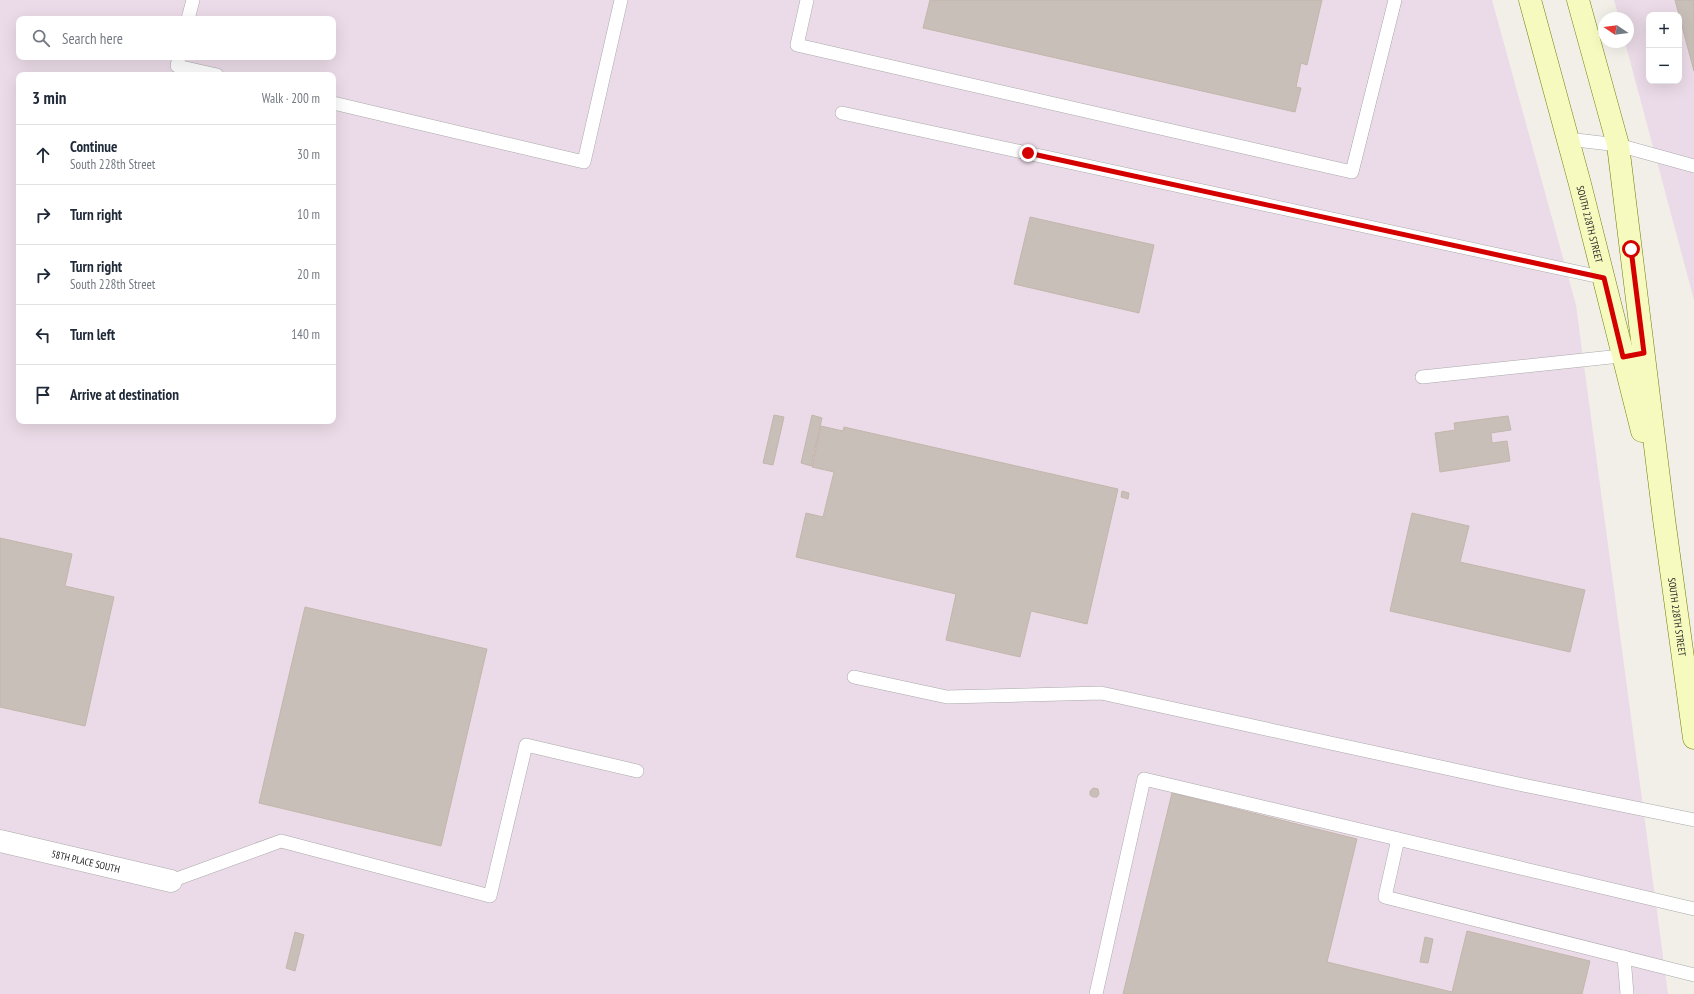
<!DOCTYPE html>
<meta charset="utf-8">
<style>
body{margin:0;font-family:"PT Sans Narrow",sans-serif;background:#f2f2f3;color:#1f2937}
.controls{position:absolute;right:12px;top:12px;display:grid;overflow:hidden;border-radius:8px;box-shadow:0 4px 16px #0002}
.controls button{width:36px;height:36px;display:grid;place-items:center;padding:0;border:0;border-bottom:1px solid #e0e1e3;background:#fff;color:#1f2937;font:20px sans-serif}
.compass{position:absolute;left:1598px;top:12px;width:36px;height:36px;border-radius:50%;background:#fff;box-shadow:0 4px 16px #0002;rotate:283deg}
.stop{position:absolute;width:12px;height:12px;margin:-9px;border:3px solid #d40000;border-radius:50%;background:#fff}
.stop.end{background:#d40000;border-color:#fff;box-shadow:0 1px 4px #0008}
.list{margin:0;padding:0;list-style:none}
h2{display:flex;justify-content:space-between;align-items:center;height:52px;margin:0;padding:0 16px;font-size:17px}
h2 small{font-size:13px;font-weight:400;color:#747a83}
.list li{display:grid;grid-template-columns:26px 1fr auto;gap:12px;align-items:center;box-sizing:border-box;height:60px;padding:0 16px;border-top:1px solid #e0e1e3}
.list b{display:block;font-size:15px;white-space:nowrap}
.list p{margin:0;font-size:13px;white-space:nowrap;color:#747a83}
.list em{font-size:13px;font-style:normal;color:#747a83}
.icon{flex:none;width:22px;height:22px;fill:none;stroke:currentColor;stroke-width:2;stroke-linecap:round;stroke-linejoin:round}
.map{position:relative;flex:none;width:1694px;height:994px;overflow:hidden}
.search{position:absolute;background:#fff;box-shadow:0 4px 16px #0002;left:16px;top:16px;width:320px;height:44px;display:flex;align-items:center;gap:10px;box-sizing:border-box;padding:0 14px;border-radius:8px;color:#747a83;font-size:15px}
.panel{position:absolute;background:#fff;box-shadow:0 4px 16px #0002;left:16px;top:72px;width:320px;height:352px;border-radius:8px}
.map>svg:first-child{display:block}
</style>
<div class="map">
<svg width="1694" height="994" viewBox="0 0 1694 994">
<rect width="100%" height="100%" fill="#f2efe9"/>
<g fill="#ebdbe8" fill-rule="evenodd">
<path d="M0,0H1492L1576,305L1668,994H0ZM19,19H333V57H19ZM19,75H333V421H19Z"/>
<path d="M1614,0H1694V300L1625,42H1628V18H1619ZM1649,15H1679V81H1649Z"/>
</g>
<g fill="#c7bfb8" stroke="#c4b6ab">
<polygon points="930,0 1322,0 1307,65 1301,63 1296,87 1301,88 1295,112 923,28"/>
<polygon points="1675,0 1694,0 1694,71 1679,15"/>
<polygon points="1030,217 1154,245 1139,313 1014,284"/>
<polygon points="774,415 784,417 773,465 763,463"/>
<polygon points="812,415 822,418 811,466 801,463"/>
<polygon points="1508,416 1511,430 1491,433 1492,443 1507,441 1510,461 1440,472 1435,433 1455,430 1454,423"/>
<polygon points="821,426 843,431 844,427 1118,489 1087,624 1031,611 1020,657 946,640 956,594 796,557 806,513 823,517 834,472 812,467"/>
<polygon points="1122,491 1129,493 1128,499 1121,497"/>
<polygon points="1412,513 1469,526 1460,562 1585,590 1570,652 1390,611"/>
<polygon points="0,538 72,554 65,586 114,597 85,726 0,707"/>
<polygon points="305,607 487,649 441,846 259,803"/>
<polygon points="1093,788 1098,789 1099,794 1097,797 1093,797 1090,795 1090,791"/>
<polygon points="1172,793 1357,839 1327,962 1452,992 1467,931 1590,961 1582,994 1123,994"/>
<polygon points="295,932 304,935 295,971 286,968"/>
<polygon points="1425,937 1433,939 1428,963 1420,962"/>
</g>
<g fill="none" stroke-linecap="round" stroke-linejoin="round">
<g stroke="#a9a9a9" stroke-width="14">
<g id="lane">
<polyline points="807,0 797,45 1352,172 1395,0"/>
<polyline points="188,19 193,0"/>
<polyline points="179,57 177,66 217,75"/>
<polyline points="333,103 584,162 621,0"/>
<polyline points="842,113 1605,278"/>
<polyline points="1568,139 1618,145 1694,166"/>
<polyline points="1422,377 1630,355"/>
<polyline points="854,677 947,697 1101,693 1528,786 1694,820"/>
<polyline points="1398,839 1385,897 1694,975"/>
<polyline points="171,881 281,841 490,896 526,745 637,771"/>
<polyline points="1624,957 1627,994"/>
<polyline points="1096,994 1144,779 1694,909"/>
</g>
</g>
<g stroke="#a9a9a9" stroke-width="23">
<g id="street">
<path id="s1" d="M0,841L171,881"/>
</g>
</g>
<g stroke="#707d05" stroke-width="23">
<g id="secondary">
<path id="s2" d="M1530,0L1580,184L1642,431"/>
<path id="s3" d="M1578,0L1618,145L1664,519L1694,738"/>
</g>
</g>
<use href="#lane" stroke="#fff" stroke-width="13"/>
<use href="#street" stroke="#fff" stroke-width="22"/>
<use href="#secondary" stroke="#f7fabf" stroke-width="22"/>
</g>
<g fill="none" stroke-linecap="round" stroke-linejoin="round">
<polyline stroke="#d40000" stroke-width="5" points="1028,153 1604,278 1623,357 1644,353 1631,249"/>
</g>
<g text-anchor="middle" stroke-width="3" stroke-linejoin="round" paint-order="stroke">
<g font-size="10" fill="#222" stroke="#fff">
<text dy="4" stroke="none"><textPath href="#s2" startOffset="232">SOUTH 228TH STREET</textPath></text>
<text dy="4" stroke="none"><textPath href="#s3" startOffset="626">SOUTH 228TH STREET</textPath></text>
<text dy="4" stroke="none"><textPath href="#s1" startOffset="88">58TH PLACE SOUTH</textPath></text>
</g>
</g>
</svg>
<div class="controls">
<button>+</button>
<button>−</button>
</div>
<svg class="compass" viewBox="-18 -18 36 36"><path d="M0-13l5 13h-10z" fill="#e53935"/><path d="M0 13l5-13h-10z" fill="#747a83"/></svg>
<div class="stop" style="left:1631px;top:249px"></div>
<div class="stop end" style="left:1028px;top:153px"></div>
<div class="search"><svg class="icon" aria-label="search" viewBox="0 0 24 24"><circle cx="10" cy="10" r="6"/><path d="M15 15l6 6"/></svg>Search here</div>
<section class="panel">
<h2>3 min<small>Walk · 200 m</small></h2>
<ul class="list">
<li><svg class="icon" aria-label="ahead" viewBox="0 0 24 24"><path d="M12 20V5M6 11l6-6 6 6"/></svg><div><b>Continue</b><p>South 228th Street</p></div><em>30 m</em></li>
<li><svg class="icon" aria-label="right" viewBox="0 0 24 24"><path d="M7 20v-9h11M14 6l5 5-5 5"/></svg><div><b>Turn right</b></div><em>10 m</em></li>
<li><svg class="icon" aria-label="right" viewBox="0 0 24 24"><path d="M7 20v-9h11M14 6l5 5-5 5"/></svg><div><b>Turn right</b><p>South 228th Street</p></div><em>20 m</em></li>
<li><svg class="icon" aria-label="left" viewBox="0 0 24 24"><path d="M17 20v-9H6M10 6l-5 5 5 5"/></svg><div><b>Turn left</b></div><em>140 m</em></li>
<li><svg class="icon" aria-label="arrive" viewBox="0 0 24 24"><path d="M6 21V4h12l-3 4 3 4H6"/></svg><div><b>Arrive at destination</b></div></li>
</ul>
</section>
</div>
